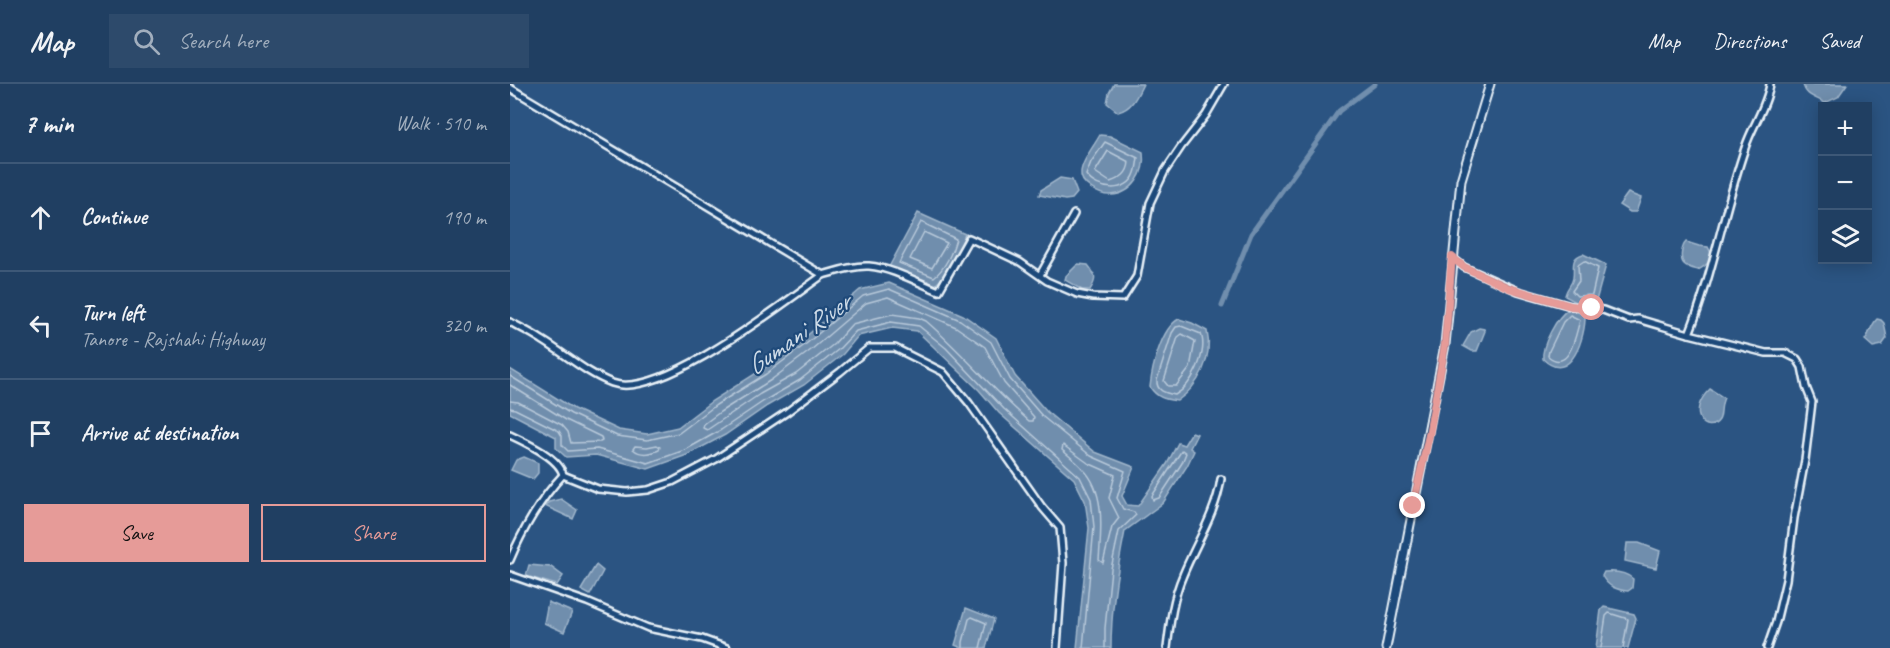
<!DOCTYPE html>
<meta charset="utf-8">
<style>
body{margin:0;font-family:Caveat,sans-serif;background:#2d4a6b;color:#f1f3f6}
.controls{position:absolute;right:18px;top:18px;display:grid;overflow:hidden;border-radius:0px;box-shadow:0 3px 15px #0003}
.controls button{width:54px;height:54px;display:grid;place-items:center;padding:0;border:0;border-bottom:2px solid #3d5877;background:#203f62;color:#f1f3f6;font:30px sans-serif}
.stop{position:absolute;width:18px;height:18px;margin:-14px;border:4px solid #e69b98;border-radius:50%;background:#fff}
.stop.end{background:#e69b98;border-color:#fff;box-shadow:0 2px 6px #0008}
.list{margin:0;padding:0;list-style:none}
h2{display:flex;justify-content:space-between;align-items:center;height:78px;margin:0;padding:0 24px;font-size:26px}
h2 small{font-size:20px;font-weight:400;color:#a2afbe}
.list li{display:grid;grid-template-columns:39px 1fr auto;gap:18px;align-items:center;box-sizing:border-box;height:108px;padding:0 24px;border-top:2px solid #3d5877}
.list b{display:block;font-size:22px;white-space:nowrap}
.list p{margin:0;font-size:20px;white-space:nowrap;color:#a2afbe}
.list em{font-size:20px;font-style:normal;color:#a2afbe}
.actions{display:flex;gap:12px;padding:18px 24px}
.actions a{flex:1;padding:14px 0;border:2px solid #e69b98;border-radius:0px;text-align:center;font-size:21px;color:#e69b98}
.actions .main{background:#e69b98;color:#111}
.icon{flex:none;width:33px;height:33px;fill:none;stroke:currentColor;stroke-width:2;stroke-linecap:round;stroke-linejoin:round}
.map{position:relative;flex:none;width:1380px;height:564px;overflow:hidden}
header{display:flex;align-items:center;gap:36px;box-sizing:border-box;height:84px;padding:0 30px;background:#203f62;border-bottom:2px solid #3d5877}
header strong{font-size:28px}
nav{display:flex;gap:33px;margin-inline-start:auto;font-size:21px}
.search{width:420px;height:54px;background:#2d4a6b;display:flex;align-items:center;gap:15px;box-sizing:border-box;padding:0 21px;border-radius:0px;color:#a2afbe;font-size:22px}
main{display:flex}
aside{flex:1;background:#203f62}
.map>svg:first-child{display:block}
</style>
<header>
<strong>Map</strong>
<div class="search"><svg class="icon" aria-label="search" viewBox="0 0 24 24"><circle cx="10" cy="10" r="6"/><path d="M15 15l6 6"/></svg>Search here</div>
<nav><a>Map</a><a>Directions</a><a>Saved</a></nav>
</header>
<main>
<aside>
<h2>7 min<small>Walk · 510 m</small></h2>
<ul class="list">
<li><svg class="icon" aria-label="ahead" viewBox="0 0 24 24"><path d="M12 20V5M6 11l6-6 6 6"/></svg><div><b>Continue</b></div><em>190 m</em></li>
<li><svg class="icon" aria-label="left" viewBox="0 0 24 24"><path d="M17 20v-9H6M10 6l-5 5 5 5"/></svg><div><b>Turn left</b><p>Tanore - Rajshahi Highway</p></div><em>320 m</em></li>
<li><svg class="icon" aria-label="arrive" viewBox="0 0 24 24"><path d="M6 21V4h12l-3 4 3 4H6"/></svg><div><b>Arrive at destination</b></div></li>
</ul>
<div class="actions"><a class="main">Save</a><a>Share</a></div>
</aside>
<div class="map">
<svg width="1380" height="564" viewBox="0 0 1380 564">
<rect width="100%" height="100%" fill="#2b5482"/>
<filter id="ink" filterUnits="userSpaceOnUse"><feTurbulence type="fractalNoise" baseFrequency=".0167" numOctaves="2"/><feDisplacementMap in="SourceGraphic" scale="12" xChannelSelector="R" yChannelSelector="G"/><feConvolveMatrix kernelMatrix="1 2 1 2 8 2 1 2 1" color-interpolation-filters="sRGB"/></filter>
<g filter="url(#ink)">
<g fill="#708ead" stroke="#a0b6cb" stroke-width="1.5">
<path d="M604,0H633C627,12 622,25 608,28L597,19L599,9Z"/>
<path d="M1293,0H1337L1328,13L1315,19C1305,13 1295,12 1293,0Z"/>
<path d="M590,51L600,52L633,68C636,89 623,110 601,111C590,112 569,100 571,88C572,76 584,62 590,51Z"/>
<polygon points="550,94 562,96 567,109 562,115 555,116 529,111 531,106"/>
<polygon points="1118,109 1131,114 1126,128 1120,128 1109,121"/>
<path d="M408,129L455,150C448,169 440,188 425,201L379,183Z"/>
<path d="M1176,158L1189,162L1198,163C1205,173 1198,181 1188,186C1184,185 1178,184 1174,180C1169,175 1172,162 1176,158Z"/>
<path d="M1073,170L1096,181L1086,217L1066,218L1055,212C1056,204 1062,201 1063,194C1065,184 1059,174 1073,170Z"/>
<path d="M568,180L578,181C586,191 587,195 580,206H572L555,196L556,192Z"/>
<path d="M379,199L453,231L486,254L505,292L537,328L585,368L624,383L612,412L617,421L628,422L657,380L668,359L674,361L682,348L687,350L680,364L684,367L677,382L653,419L615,447C607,486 601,525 601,564H567L579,444L575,417L564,395L489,329L469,306L407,247L382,244L348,252L333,270L294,301L257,322L215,351L177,371L138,385L86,371L56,373L46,364V353L0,329V285L64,325L109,346L137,350L168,343L202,317L253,285L293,255L350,206Z"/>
<path d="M1059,225L1075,231C1076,251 1061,302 1033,275C1031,262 1047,232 1059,225Z"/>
<path d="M669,235L682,239L697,247C703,274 689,302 667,317C655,315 647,314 640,303C642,284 651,244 669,235Z"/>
<path d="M1367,235L1371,236L1374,239L1377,254L1372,261L1363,263L1355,256C1360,249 1361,241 1367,235Z"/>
<polygon points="969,244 974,245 975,247 967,267 962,267 953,262 961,248"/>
<path d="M1200,305L1214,314C1210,321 1212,332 1209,336C1198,352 1174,330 1200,305Z"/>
<polygon points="14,373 28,379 28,389 23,395 1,386 6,376"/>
<polygon points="51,415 67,426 63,435 35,422 39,418"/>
<polygon points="1117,459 1129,459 1150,467 1146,484 1115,477"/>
<polygon points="19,481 41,483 53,492 47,501 16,492"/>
<polygon points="86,481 93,487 80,511 71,506"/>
<path d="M1094,488C1104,487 1116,488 1123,495L1122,504L1118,507C1107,506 1098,503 1092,492Z"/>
<polygon points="38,518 62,528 54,548 34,539"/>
<polygon points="1094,523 1124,530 1126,534 1118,564 1086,564 1091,526"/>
<polygon points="456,524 484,535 476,564 452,564 445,561"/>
</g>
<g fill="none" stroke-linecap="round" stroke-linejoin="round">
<g stroke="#b8c9da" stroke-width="1.5">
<path d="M595,58L628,74C627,78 627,84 625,89C618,110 587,107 576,91L581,78Z"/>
<path d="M598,67L619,78C618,90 611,94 600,98L585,88Z"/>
<path d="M411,138L446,155C443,167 435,185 424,193L389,179Z"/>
<polygon points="414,148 437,159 422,184 400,175"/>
<polygon points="1074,177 1088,184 1082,211 1067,212 1062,207 1069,197 1068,181"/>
<path d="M378,213L446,243L475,263L494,299L524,333L523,337H519C483,306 452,268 416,237L409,234L382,230L342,240L324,260L286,290L250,310L197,346L193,344L194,340L210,328L261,296L301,266L356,219Z"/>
<path d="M1060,231L1070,236C1066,249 1060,290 1038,272L1039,267L1053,238Z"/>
<path d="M671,242L691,250C698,268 682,302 665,311C655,309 646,307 647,296L662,249L666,243Z"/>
<polygon points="672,250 685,257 680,284 666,302 658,302 654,297 668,253"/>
<polyline points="0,292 61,330 107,352 137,356 169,349 206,321 256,290 296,260 353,212 379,205 450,236 481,258 500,295 533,333 581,372 615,387 607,414 613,425 624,428 626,431 609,447 601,485 595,544 595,564"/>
<polyline points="0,301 56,336 91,353 92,357 90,358 61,359 58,348 52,341 8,318 0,317"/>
<polyline points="0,324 5,325 49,347 52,352 52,361 58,367 87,365 138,379 175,366 211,346 254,317 290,296 329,265 346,247 381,238 409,242 436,264 494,325 570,393 581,415 584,443 573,564"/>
<path d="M147,361L150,363L149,366C140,370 131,372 123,365L125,362L137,363Z"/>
<path d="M553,361L578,379L605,391L599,414L609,434L602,443L593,479L589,476C591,447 596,408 573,385C567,378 559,372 552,366Z"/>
<polygon points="672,366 676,369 672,379 649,414 643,416 642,412"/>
<polyline points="453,564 453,558 459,535 462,533 476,539 470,564"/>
<polyline points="1091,564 1096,532 1099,529 1118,535 1113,564"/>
</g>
<polyline stroke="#708ead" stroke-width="5" points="712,222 741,150 829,27 865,0"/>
<g stroke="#e8f1f8" stroke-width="10">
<g id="minor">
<path d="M0,4L313,191C273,219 150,317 102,299C76,289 55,270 32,256C22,249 11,244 0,238"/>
<path d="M943,174L954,183L1008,207L1061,222L1093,226L1119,236L1128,235L1179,250C1203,190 1214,125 1235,64C1242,42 1257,22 1260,0"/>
<path d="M313,191C327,187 344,181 359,182C382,184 407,198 429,207L459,154L510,178L537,197L567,210L583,213L613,214L627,192L640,119L655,87L671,63L696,31L714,0"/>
<polyline points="530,191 564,130"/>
<polyline points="1179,250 1256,269 1275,269 1287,275 1292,283 1296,303 1302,318 1295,376 1284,434 1276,496 1266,538 1257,564"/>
<path d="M0,351C15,358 50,374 53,391C31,414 12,447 0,476"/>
<polyline points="53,391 88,405 117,408 138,406 162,398 206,375 277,328 330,288 359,264 385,264 433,288 459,319 532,423 550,444 553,479 547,564"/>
<polyline points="0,491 77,518 138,544 192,555 217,564"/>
<path d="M657,564C660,539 663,514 673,491C686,459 706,429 711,395"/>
</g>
</g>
<g stroke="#e8f1f8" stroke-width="11">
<polyline id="major" points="876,564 935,261 951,96 980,0"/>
</g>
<use href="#minor" stroke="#1f4a7a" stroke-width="5"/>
<use href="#major" stroke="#1f4a7a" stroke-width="7"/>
</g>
</g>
<g fill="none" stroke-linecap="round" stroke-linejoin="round" filter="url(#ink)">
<polyline stroke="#e69b98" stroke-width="8" points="903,422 919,351 935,261 942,173 954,183 999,204 1061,222 1082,224"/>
</g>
<g text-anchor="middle" stroke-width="4.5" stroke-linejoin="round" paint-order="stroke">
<g font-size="27" font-style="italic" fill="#d0dde9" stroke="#1f4a7a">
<text transform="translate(288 250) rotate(-35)" y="9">Gumani River</text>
</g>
</g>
</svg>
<div class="controls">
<button>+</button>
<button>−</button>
<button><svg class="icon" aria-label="layers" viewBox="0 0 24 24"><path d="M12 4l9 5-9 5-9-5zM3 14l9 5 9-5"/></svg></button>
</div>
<div class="stop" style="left:1082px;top:224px"></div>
<div class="stop end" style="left:903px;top:422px"></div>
</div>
</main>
